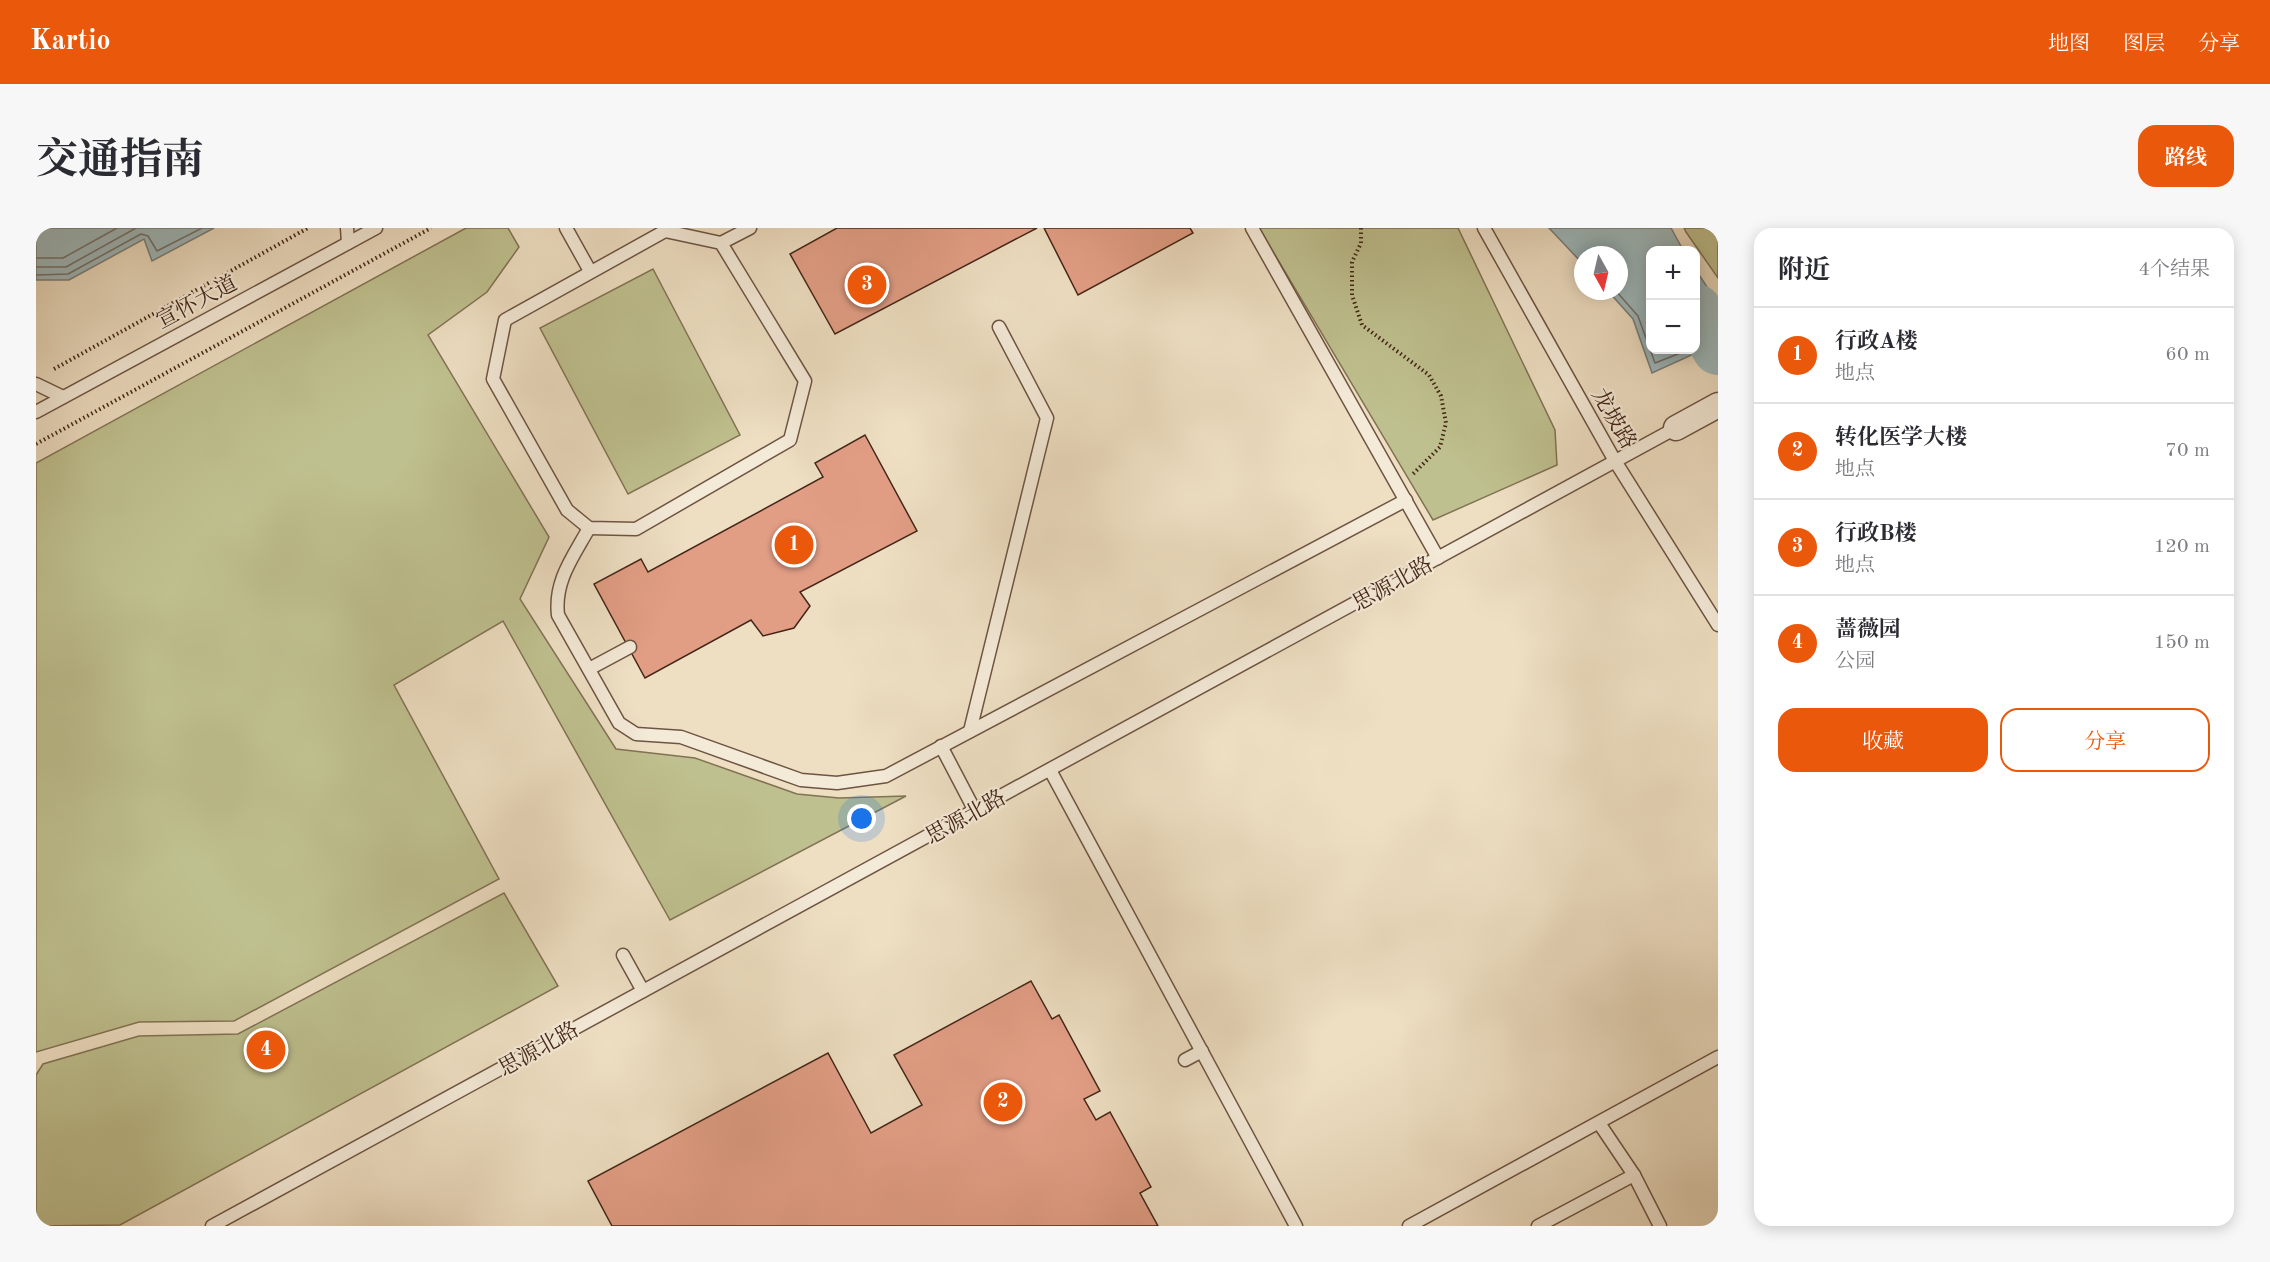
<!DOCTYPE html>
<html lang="zh">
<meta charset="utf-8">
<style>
body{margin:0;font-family:"Old Standard TT","Noto Serif SC",serif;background:#f7f7f7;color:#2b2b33}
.controls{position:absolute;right:18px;top:18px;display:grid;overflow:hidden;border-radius:12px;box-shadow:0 3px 15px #0003}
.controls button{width:54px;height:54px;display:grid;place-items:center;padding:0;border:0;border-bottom:2px solid #e1e1e2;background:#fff;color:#2b2b33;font:30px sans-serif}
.compass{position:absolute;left:1538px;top:18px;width:54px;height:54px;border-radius:50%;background:#fff;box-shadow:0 3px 15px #0003;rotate:172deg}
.you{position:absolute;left:826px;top:591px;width:21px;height:21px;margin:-15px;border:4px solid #fff;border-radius:50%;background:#1a73e8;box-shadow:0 0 0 9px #1a73e833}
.badge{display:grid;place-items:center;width:39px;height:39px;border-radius:50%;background:#ea580c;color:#fff;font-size:20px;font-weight:700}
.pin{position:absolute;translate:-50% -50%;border:3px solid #fff;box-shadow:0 2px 6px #0006}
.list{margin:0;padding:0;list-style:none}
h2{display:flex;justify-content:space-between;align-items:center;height:78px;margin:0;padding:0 24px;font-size:26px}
h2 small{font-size:20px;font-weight:400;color:#7c7c81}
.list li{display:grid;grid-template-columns:39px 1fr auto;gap:18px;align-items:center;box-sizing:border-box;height:96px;padding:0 24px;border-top:2px solid #e1e1e2}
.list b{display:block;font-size:22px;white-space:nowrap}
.list p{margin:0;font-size:20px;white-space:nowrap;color:#7c7c81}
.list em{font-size:20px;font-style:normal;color:#7c7c81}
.actions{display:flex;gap:12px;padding:18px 24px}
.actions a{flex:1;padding:14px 0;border:2px solid #ea580c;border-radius:18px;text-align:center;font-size:21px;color:#ea580c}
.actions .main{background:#ea580c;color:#fff}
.map{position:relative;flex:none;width:1682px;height:998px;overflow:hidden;border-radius:18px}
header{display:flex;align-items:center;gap:36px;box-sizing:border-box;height:84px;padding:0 30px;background:#ea580c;color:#fff}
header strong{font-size:28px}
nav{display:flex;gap:33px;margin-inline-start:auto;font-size:21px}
.intro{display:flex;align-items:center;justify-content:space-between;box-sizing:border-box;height:144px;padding:0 36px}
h1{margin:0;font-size:42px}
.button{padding:15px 27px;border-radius:18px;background:#ea580c;color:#fff;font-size:21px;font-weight:700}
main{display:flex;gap:36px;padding:0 36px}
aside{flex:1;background:#fff;border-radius:18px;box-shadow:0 3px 15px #0003}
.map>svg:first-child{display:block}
</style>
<header>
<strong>Kartio</strong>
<nav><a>地图</a><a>图层</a><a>分享</a></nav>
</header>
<div class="intro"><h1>交通指南</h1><a class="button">路线</a></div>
<main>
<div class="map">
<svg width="1682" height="998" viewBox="0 0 1682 998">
<rect width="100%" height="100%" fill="#eedfc3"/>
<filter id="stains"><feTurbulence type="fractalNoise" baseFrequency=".00333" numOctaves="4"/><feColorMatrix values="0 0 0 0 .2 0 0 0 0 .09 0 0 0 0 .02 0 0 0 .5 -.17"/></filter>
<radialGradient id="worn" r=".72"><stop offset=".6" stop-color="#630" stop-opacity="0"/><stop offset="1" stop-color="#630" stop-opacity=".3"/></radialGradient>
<g fill="#bfc08f" stroke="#827354" stroke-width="1.5">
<polygon points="430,0 472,0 483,19 451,64 392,107 513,309 484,371 580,521 659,530 761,566 803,570 870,568 634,692 467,393 358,457 463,651 198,793 103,794 0,824 0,235"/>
<polygon points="1223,0 1422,0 1519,202 1521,237 1397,292"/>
<polygon points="1648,0 1682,0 1682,50 1650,4"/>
<polygon points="617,41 704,207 592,266 504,100"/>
<polygon points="468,665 522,758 84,997 0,998 0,847 7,836 103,808 202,806"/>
</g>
<g fill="#9ebabe" stroke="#7a7f7c" stroke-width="1.5">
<polygon points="0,0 178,0 116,33 108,11 33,52 0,52"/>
<polygon points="1513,0 1635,0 1647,22 1614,22 1614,122 1660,122 1660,42 1682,76 1682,115 1616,145 1597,91 1572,63 1583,63 1583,27 1547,27 1547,36"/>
</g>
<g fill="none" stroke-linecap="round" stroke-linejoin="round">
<g stroke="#71706b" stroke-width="1.5">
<polyline points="0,30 27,30 81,0"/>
<polyline points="0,39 30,39 100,0"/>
<polyline points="0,47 32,46 105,6 112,8 121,23 166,0"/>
<polyline points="1580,63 1602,88 1619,135 1652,122"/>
</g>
<polyline stroke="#9ebabe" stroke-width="52" points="1660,82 1682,121"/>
</g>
<g fill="#e29e85" stroke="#442618" stroke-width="1.5">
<polygon points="801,0 1001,0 799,106 754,26"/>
<polygon points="1008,0 1154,0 1157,5 1042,67"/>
<polygon points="829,207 881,303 764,364 774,378 758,400 727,408 715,392 609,450 558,356 605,331 612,344 787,249 779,235"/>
<polygon points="995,753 1016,791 1023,787 1064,863 1048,871 1060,892 1074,884 1115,959 1104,965 1122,998 576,998 552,953 792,825 835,905 886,877 858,827"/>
</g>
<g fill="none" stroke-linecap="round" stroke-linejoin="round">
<g stroke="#6e5443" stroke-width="15">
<g id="lane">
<polyline points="311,0 312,15"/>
<polyline points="530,0 554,43"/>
<polyline points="1216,0 1402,330"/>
<polyline points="1448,0 1579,233 1682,397"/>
<polygon points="629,3 685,15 769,153 754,212 600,301 553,300 531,282 457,151 469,92"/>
<polyline points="685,15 714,0"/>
<polyline points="0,156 27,169"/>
<polyline points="0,184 340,0"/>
<path d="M553,300C537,329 518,353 522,387L583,495L600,506L645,509L765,552L801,555L850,548L1370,272"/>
<polyline points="553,441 594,419"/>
<polyline points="934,503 1011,190 963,99"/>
<polyline points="905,518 939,583"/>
<polyline points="1014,542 1260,998"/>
<polyline points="587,727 607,763"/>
<polyline points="1149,832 1166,823"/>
<polyline points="1563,895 1598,947 1624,998"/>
<polyline points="176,998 1640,200"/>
<polyline points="1373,998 1682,829"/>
<polyline points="1502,998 1598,947"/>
</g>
</g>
<g stroke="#6e5443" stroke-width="27">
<polyline id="street" points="1640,200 1682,177"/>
</g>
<g stroke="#442618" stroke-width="4" stroke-dasharray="1.5 3" stroke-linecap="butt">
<polyline points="1325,0 1325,15 1316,34 1316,67 1326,97 1393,147 1405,168 1410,195 1404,219 1376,247"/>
<polyline points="18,141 272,0"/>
<polyline points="0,216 395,0"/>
</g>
<use href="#lane" stroke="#f4ead8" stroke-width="12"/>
<use href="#street" stroke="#f4ead8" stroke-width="24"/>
</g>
<g text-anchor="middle" stroke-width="4.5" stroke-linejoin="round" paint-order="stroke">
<g font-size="22" fill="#442618" stroke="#f4ead8">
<text transform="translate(160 73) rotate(-28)" y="8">宣怀大道</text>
<text transform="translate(1579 190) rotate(60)" y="8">龙坡路</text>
<text transform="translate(1356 355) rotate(-29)" y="8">思源北路</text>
<text transform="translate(929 588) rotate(-29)" y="8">思源北路</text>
<text transform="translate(502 820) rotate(-29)" y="8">思源北路</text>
</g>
</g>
<rect width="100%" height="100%" filter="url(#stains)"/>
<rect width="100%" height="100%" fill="url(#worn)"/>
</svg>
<div class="controls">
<button>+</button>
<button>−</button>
</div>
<svg class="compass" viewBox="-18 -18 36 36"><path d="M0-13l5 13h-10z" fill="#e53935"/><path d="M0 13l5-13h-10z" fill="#7c7c81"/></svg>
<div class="you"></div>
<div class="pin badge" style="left:758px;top:317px">1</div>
<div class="pin badge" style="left:967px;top:874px">2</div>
<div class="pin badge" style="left:831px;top:57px">3</div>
<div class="pin badge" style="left:230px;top:822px">4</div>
</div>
<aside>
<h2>附近<small>4个结果</small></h2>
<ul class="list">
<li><span class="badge">1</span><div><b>行政A楼</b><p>地点</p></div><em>60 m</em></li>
<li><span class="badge">2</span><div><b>转化医学大楼</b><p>地点</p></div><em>70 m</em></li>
<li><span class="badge">3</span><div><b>行政B楼</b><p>地点</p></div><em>120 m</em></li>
<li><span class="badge">4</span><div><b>蔷薇园</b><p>公园</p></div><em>150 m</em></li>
</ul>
<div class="actions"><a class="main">收藏</a><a>分享</a></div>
</aside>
</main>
